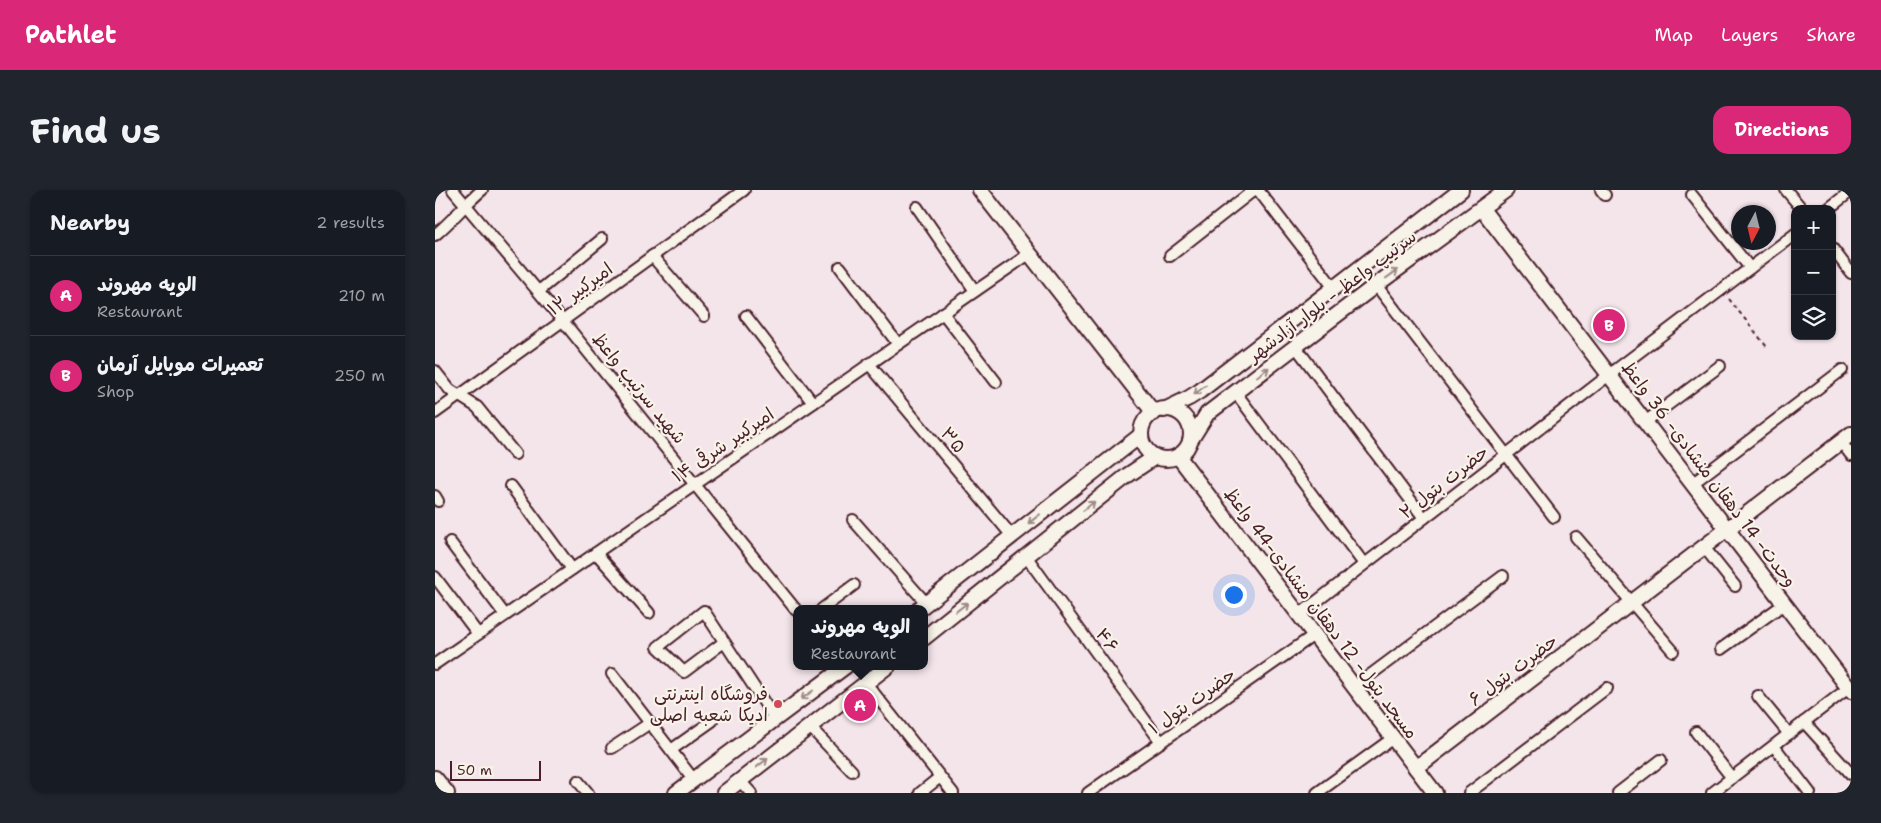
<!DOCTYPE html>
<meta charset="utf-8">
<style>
body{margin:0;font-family:"Shantell Sans","Playpen Sans Arabic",sans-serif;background:#20242c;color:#f1f3f6}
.controls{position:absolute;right:15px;top:15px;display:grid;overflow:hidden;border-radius:10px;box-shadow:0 1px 4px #0004}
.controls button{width:45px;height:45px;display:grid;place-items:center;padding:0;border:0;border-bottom:1px solid #363941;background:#171b24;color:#f1f3f6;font:25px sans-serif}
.compass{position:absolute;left:1296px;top:15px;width:45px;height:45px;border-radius:50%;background:#171b24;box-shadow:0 1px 4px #0004;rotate:187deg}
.scale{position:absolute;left:15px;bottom:12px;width:91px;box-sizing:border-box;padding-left:5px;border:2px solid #4a1f2b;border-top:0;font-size:14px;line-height:18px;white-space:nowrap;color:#4a1f2b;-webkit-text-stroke:4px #f7f3e8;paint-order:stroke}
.you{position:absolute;left:798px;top:404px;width:18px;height:18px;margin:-12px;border:4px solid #fff;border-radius:50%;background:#1a73e8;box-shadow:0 0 0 8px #1a73e833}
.badge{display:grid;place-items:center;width:32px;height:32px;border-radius:50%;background:#db2777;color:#fff;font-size:16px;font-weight:700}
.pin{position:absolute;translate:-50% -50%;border:2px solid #fff;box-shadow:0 1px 5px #0006}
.popup{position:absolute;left:358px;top:415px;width:135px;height:65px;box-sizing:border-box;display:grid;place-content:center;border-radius:10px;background:#171b24;filter:drop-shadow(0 1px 4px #0005);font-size:16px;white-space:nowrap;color:#9ea1a6}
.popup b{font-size:19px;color:#f1f3f6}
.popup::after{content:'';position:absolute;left:50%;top:100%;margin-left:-10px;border:10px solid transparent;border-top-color:#171b24}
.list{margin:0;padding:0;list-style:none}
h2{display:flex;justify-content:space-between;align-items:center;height:65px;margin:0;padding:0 20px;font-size:21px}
h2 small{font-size:16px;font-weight:400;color:#9ea1a6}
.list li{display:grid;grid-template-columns:32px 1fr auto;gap:15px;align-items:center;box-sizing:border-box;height:80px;padding:0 20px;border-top:1px solid #363941}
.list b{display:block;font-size:19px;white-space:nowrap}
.list p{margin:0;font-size:16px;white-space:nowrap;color:#9ea1a6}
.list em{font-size:16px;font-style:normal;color:#9ea1a6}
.icon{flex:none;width:28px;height:28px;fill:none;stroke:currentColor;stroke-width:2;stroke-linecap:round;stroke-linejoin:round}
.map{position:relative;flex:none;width:1416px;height:603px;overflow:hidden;border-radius:15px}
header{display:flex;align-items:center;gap:30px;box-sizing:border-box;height:70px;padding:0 25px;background:#db2777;color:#fff}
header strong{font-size:24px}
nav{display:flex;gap:28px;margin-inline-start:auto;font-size:18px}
.intro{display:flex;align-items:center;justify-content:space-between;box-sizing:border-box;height:120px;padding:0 30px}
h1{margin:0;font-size:35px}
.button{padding:12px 22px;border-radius:15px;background:#db2777;color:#fff;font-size:18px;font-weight:700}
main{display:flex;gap:30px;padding:0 30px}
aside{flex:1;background:#171b24;border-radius:15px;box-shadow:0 1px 4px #0004}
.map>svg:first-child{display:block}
</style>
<header>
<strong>Pathlet</strong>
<nav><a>Map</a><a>Layers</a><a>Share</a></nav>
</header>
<div class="intro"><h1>Find us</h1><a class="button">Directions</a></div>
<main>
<aside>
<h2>Nearby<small>2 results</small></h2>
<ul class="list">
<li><span class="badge">A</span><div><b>الویه مهروند</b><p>Restaurant</p></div><em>210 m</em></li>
<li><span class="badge">B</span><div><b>تعمیرات موبایل آرمان</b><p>Shop</p></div><em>250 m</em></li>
</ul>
</aside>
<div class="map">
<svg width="1416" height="603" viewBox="0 0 1416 603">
<rect width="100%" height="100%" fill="#f3e5ea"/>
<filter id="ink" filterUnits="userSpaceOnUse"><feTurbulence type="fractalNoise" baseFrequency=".02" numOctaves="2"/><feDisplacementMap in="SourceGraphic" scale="10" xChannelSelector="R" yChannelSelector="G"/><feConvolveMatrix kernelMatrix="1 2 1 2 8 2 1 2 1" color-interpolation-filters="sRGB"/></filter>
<g filter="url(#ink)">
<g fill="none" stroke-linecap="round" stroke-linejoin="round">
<g stroke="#4a1f2b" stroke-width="14">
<g id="street">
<polyline points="18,0 128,131 361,420"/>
<polyline points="823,0 899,98"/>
<polyline points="1166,0 1170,5"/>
<polyline points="1351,0 1367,19"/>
<polyline points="1257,5 1315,78"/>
<polyline points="482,17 540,101"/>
<polyline points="1393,19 1416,1"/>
<path d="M0,45C17,31 30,14 47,0"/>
<polyline points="1397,58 1416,83"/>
<polyline points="217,66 269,126"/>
<polyline points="735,66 819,0"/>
<polyline points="405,77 463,154"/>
<polyline points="941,95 1119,327"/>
<polyline points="104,101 167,49"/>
<polyline points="508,123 561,192"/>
<polyline points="311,126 378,213"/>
<polyline points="861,157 989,328"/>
<polyline points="434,174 577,346"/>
<polyline points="0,181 15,200 42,217 80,264"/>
<polyline points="801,203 929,374"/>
<polyline points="0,223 309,0"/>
<polyline points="1210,232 1285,176"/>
<polyline points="1406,252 1416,265"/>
<polyline points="1257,294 1407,180"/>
<polyline points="76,296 137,379"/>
<polyline points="0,306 3,311"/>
<polyline points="418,330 491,413"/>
<polyline points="1141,347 1238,461"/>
<polyline points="15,352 70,425"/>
<polyline points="1269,357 1300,396"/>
<polyline points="161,363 214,423"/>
<polyline points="591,366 726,552"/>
<polyline points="0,387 43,444"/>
<polyline points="387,419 419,395"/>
<polyline points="864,425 1174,185 1360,44"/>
<polyline points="289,452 249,482 223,457 269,421 340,529"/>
<polyline points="1286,459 1349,414"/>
<polyline points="0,474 594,64"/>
<polyline points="177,484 259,590"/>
<polyline points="431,493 518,603"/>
<polyline points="919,497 1068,386"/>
<polyline points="1323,506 1354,544"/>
<polyline points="1369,532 1416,584"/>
<polyline points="375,537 417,581"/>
<polyline points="1261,542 1297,588"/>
<polyline points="1339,556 1375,603"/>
<polyline points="177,558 215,533"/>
<polyline points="236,560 277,531"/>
<polyline points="143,591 153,603"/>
<polyline points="305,591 316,603"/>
<polyline points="485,603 505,587"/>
<polyline points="653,603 879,445"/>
<polyline points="882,603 958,548"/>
<polyline points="1034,603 1172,498"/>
<polyline points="1183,603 1226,570"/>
<polyline points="1277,603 1416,496"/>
</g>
</g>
<g stroke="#4a1f2b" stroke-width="18">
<g id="secondary">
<polyline points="545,0 719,223"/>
<polyline points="1047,19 1416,501"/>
<circle cx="731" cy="244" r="25"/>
<polyline points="729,220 754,208 765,201 1026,0"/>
<polyline points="755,251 772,224 941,95 1071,0"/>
<polyline points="743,266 1000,603"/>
<polyline points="484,419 706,245"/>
<polyline points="489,448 693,285 720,267"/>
<polyline points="981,578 1416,244"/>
<polyline points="0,588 12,603"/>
<polyline points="241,603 411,476"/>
<polyline points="289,603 453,476"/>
</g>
</g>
<polyline stroke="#4a1f2b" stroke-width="2" stroke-dasharray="4 4" stroke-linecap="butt" points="1294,109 1332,157"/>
<use href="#street" stroke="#f7f3e8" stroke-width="10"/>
<use href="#secondary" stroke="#f7f3e8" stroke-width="14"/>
</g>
<defs><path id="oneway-shaft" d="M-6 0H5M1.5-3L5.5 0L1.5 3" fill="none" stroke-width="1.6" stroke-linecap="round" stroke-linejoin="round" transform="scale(1.25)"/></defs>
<g stroke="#a0898a">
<use href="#oneway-shaft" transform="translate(957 84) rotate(-36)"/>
<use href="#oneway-shaft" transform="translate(828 182) rotate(-37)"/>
<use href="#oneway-shaft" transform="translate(765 200) rotate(143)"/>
<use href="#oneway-shaft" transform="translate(654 316) rotate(-39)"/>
<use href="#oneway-shaft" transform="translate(599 329) rotate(142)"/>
<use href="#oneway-shaft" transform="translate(527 417) rotate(-38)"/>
<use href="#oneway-shaft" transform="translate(372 505) rotate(144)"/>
<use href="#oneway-shaft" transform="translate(327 573) rotate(-38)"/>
</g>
</g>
<circle fill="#d1495b" stroke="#f7f3e8" stroke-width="2" cx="343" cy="514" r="5"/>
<g text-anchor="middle" stroke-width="4.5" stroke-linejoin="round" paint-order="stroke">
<g font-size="18" fill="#4a1f2b" stroke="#f7f3e8">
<text transform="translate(145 99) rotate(-36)" y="6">امیرکبیر ۱۲</text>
<text transform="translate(897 106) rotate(-37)" y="6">سرتیپ واعظ - بلوار آزادشهر</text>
<text transform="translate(204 198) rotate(51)" y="6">شهید سرتیپ واعظ</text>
<text transform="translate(518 250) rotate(50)" y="6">۳۵</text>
<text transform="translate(288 255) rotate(-34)" y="6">۱۴ امیرکبیر شرقی</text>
<text transform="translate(1274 284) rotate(53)" y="6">وحدت- 14 دهقان منشادی- 36 واعظ</text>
<text transform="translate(1009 292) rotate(-38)" y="6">حضرت بتول ۲</text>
<text transform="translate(886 423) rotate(53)" y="6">مسجد بتول- 12 دهقان منشادی-44 واعظ</text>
<text transform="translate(672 450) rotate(54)" y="6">۴۶</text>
<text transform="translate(1078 480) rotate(-37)" y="6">حضرت بتول ۶</text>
<text transform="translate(757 511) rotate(-35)" y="6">حضرت بتول ۱</text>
</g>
<g font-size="18" fill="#4a1f2b" stroke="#f7f3e8" text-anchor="end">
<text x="333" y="510">فروشگاه اینترنتی<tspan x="333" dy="21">ادیکا شعبه اصلی</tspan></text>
</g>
</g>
</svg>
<div class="controls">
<button>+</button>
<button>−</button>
<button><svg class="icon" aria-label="layers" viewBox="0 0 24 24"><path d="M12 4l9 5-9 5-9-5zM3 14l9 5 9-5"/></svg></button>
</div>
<svg class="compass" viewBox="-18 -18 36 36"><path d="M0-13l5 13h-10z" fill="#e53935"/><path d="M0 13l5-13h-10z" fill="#9ea1a6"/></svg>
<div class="scale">50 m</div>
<div class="you"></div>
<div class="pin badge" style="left:425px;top:515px">A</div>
<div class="popup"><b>الویه مهروند</b>Restaurant</div>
<div class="pin badge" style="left:1174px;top:135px">B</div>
</div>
</main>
